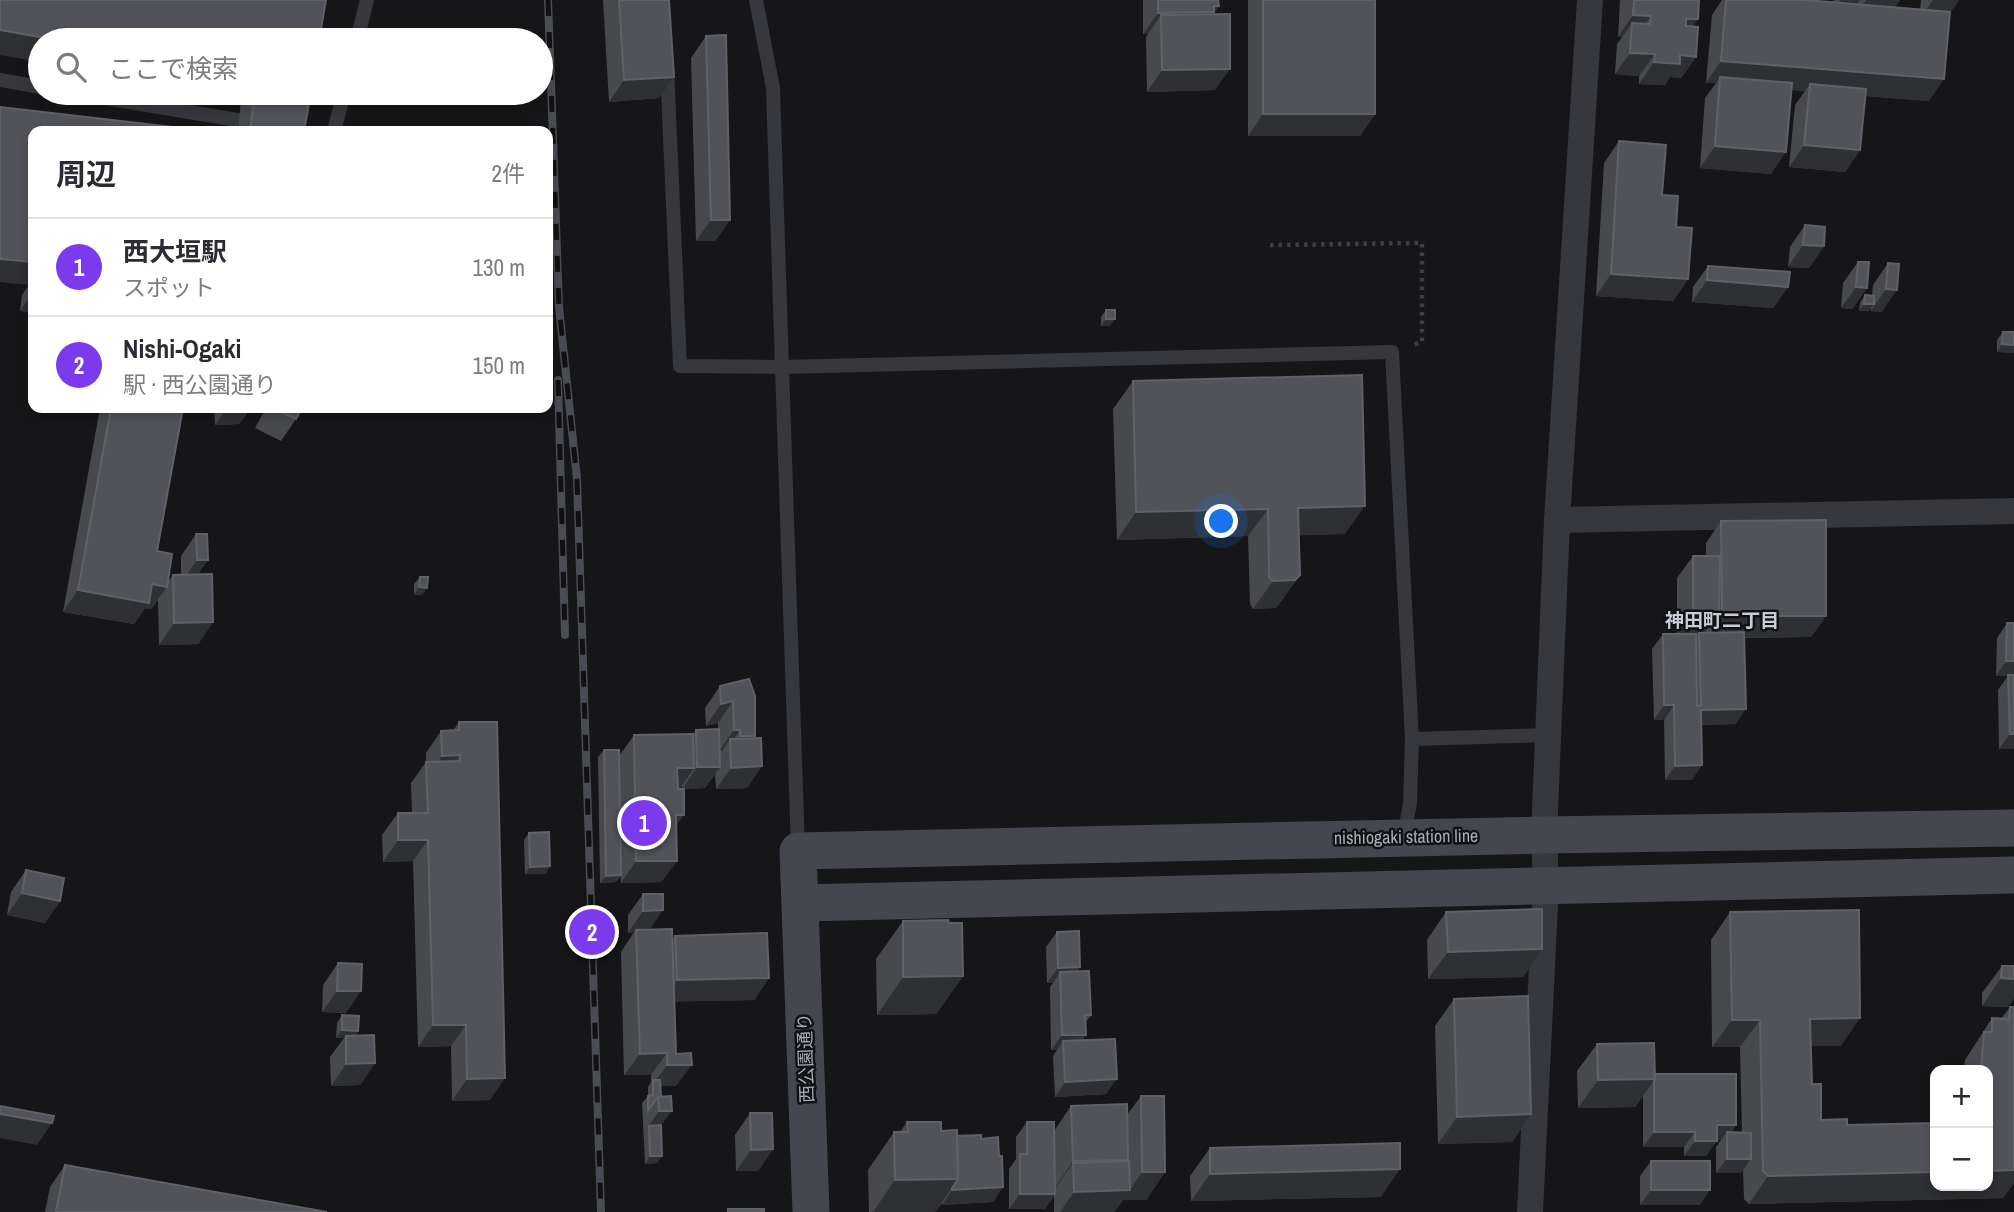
<!DOCTYPE html>
<html lang="ja">
<meta charset="utf-8">
<style>
body{margin:0;font-family:"Archivo Narrow","Noto Sans JP",sans-serif;background:#f7f7f7;color:#2b2b33}
.controls{position:absolute;right:21px;bottom:21px;display:grid;overflow:hidden;border-radius:14px;box-shadow:0 4px 10px #0003}
.controls button{width:63px;height:63px;display:grid;place-items:center;padding:0;border:0;border-bottom:2px solid #e1e1e2;background:#fff;color:#2b2b33;font:35px sans-serif}
.you{position:absolute;left:1222px;top:522px;width:24px;height:24px;margin:-18px;border:5px solid #fff;border-radius:50%;background:#1a73e8;box-shadow:0 0 0 10px #1a73e833}
.badge{display:grid;place-items:center;width:46px;height:46px;border-radius:50%;background:#7c3aed;color:#fff;font-size:23px;font-weight:700}
.pin{position:absolute;translate:-50% -50%;border:4px solid #fff;box-shadow:0 2px 7px #0006}
.list{margin:0;padding:0;list-style:none}
h2{display:flex;justify-content:space-between;align-items:center;height:91px;margin:0;padding:0 28px;font-size:30px}
h2 small{font-size:23px;font-weight:400;color:#7c7c81}
.list li{display:grid;grid-template-columns:46px 1fr auto;gap:21px;align-items:center;box-sizing:border-box;height:98px;padding:0 28px;border-top:2px solid #e1e1e2}
.list b{display:block;font-size:26px;white-space:nowrap}
.list p{margin:0;font-size:23px;white-space:nowrap;color:#7c7c81}
.list em{font-size:23px;font-style:normal;color:#7c7c81}
.icon{flex:none;width:38px;height:38px;fill:none;stroke:currentColor;stroke-width:2;stroke-linecap:round;stroke-linejoin:round}
.map{position:relative;flex:none;width:2014px;height:1212px;overflow:hidden}
.search{position:absolute;background:#fff;box-shadow:0 4px 10px #0003;left:28px;top:28px;width:525px;height:77px;display:flex;align-items:center;gap:18px;box-sizing:border-box;padding:0 24px;border-radius:38px;color:#7c7c81;font-size:26px}
.panel{position:absolute;background:#fff;box-shadow:0 4px 10px #0003;left:28px;top:126px;width:525px;height:287px;border-radius:14px}
.map>svg:first-child{display:block}
</style>
<div class="map">
<svg width="2014" height="1212" viewBox="0 0 2014 1212">
<rect width="100%" height="100%" fill="#161618"/>
<g fill="none" stroke-linecap="round" stroke-linejoin="round">
<polyline stroke="#3c3f44" stroke-width="4.5" stroke-dasharray="3.5 5" stroke-linecap="butt" points="1270,245 1422,243 1422,342 1413,345"/>
<g stroke="#36383d" stroke-width="14">
<polyline points="357,40 367,0"/>
<polyline points="667,68 680,366 782,367 773,88 756,0"/>
<polyline points="0,80 40,87"/>
<polyline points="75,93 255,123"/>
<polyline points="334,131 344,93"/>
<polyline points="1412,739 1548,735"/>
<polyline points="798,850 782,367 1392,352 1412,739 1410,803 1404,837"/>
</g>
<g stroke="#36383d" stroke-width="26">
<polyline points="1557,520 2014,511"/>
<polyline points="1530,1212 1546,884 1544,835 1557,520 1590,0"/>
</g>
<g stroke="#44474d" stroke-width="37">
<polyline points="801,903 2014,875"/>
<polyline points="811,1212 798,851 1544,835 2014,828"/>
</g>
<g stroke="#494c52" stroke-width="8">
<g id="rail">
<polyline points="548,0 559,307 577,479 601,1212"/>
<polyline points="558,380 565,635"/>
</g>
</g>
<use href="#rail" stroke="#111113" stroke-width="5" stroke-dasharray="16" stroke-linecap="butt"/>
</g>
<g fill="#47494d">
<polygon points="603,0 669,0 659,98 609,102"/>
<polygon points="1143,0 1218,0 1219,6 1213,14 1215,90 1147,92 1146,37 1148,34 1143,34"/>
<polygon points="1248,0 1375,0 1375,114 1360,136 1248,136"/>
<polygon points="1620,0 1699,0 1692,27 1696,57 1681,78 1670,77 1665,85 1639,84 1639,76 1615,74 1617,44 1622,37 1618,37"/>
<polygon points="1722,0 1832,2 1834,0 1900,0 1895,7 1920,10 1921,0 1959,0 1949,14 1929,101 1865,96 1860,150 1845,172 1789,167 1795,105 1805,91 1791,90 1771,174 1700,168 1705,98 1716,83 1706,83 1712,15"/>
<polygon points="706,36 730,220 715,241 696,241 691,58"/>
<polygon points="222,93 311,93 304,131 238,131 241,100 244,96"/>
<polygon points="33,131 33,312 20,311 22,295 29,285"/>
<polygon points="1619,141 1662,195 1688,279 1673,301 1596,296 1604,163"/>
<polygon points="1805,225 1824,246 1809,268 1788,267 1790,247"/>
<polygon points="1858,262 1867,288 1852,309 1841,308 1843,283"/>
<polygon points="1888,263 1899,264 1882,312 1871,311 1871,308 1869,311 1859,311 1860,303 1865,295 1872,296 1873,285"/>
<polygon points="1708,266 1788,287 1773,308 1692,302 1693,287"/>
<polygon points="1106,310 1110,326 1101,326 1101,317"/>
<polygon points="2003,332 2014,353 1997,352 1997,340"/>
<polygon points="1133,381 1345,534 1299,535 1300,575 1276,608 1253,609 1250,604 1248,536 1117,540 1113,409"/>
<polygon points="100,408 183,408 157,551 167,583 173,575 181,575 181,556 196,534 208,560 198,574 213,622 198,644 159,645 158,600 151,609 145,608 134,624 63,612"/>
<polygon points="214,408 251,408 239,424 215,425"/>
<polygon points="266,408 302,408 296,419 281,441 255,428"/>
<polygon points="1721,521 1826,616 1811,637 1744,638 1736,724 1701,725 1692,780 1665,780 1664,720 1654,720 1652,649 1663,634 1677,634 1677,578 1693,556 1706,556 1706,543"/>
<polygon points="420,577 427,588 422,595 414,595 414,584"/>
<polygon points="2007,623 2014,623 2014,749 1999,749 1998,690 2008,676 1996,676 1997,638"/>
<polygon points="749,679 753,739 762,766 747,788 716,789 715,774 705,788 682,789 682,786 679,789 676,827 677,861 661,882 621,883 621,876 616,882 600,883 598,757 604,750 619,756 634,735 693,734 696,730 718,729 718,723 706,726 705,708 720,686"/>
<polygon points="459,722 490,1100 452,1101 451,1046 418,1047 413,861 383,862 382,835 398,813 412,813 411,783 426,762 426,753 441,731 453,731"/>
<polygon points="529,833 550,866 545,874 525,874 524,840"/>
<polygon points="26,870 60,901 45,923 7,915 11,892"/>
<polygon points="643,894 650,930 673,939 675,936 769,978 754,1000 675,1001 676,1086 660,1086 661,1125 657,1163 645,1164 642,1103 648,1096 648,1087 651,1082 651,1075 624,1075 621,952 634,932 628,933 628,915"/>
<polygon points="1446,912 1542,949 1523,977 1428,979 1427,940"/>
<polygon points="1730,912 1841,1046 1811,1046 1812,1084 1821,1120 1847,1125 1988,1186 1988,1070 1964,1070 1965,1060 1992,1018 2001,1019 2010,1007 2014,1007 2014,1183 2003,1198 1749,1204 1744,1199 1743,1170 1741,1173 1716,1173 1716,1147 1721,1140 1717,1140 1706,1156 1684,1156 1684,1147 1643,1147 1643,1096 1635,1107 1578,1108 1577,1071 1597,1044 1655,1074 1736,1125 1731,1133 1742,1133 1740,1047 1712,1047 1711,940"/>
<polygon points="903,921 963,976 936,1014 877,1015 876,959"/>
<polygon points="1057,932 1080,967 1077,972 1091,1015 1086,1022 1086,1035 1082,1040 1106,1094 1055,1097 1053,1056 1057,1050 1051,1050 1050,987 1053,983 1047,983 1046,947"/>
<polygon points="338,963 346,1013 322,1012 323,985"/>
<polygon points="2002,966 2008,1007 1982,1006 1982,993"/>
<polygon points="1454,999 1531,1114 1512,1142 1438,1144 1435,1026"/>
<polygon points="342,1015 358,1031 355,1036 375,1063 360,1085 331,1086 330,1057 344,1038 336,1038 337,1023"/>
<polygon points="1141,1096 1165,1172 1146,1200 1123,1200 1114,1212 1054,1212 1054,1196 1045,1209 1009,1209 1009,1169 1016,1159 1016,1137 1027,1122 1054,1131 1071,1106 1127,1115"/>
<polygon points="750,1113 773,1149 758,1171 736,1171 735,1135"/>
<polygon points="907,1122 941,1131 957,1136 981,1139 993,1202 942,1205 942,1203 935,1212 869,1212 868,1170 894,1132 900,1132"/>
<polygon points="1210,1148 1381,1197 1191,1201 1190,1176"/>
<polygon points="1651,1161 1700,1205 1640,1205 1640,1176"/>
<polygon points="65,1165 327,1212 45,1212 50,1187"/>
</g>
<g fill="#2f3033">
<polygon points="1840,0 1860,0 1848,17 1829,16"/>
<polygon points="1866,0 1900,0 1889,15 1856,14"/>
<polygon points="1933,0 1959,0 1944,21 1919,20"/>
<polygon points="1219,6 1199,34 1161,15 1148,34 1143,34 1158,13"/>
<polygon points="1633,15 1651,16 1636,38 1632,23 1622,37 1618,37"/>
<polygon points="1686,19 1698,19 1682,41"/>
<polygon points="0,30 57,40 40,40 40,62 0,55"/>
<polygon points="1630,53 1655,54 1639,76 1615,74"/>
<polygon points="1680,55 1696,57 1681,78 1670,77 1665,85 1639,84 1654,62"/>
<polygon points="1721,61 1944,79 1929,101 1809,91 1810,84 1805,91 1720,84 1720,77 1716,83 1706,83"/>
<polygon points="1230,69 1215,90 1147,92 1162,70"/>
<polygon points="674,77 659,98 609,102 624,80"/>
<polygon points="222,93 246,93 244,96"/>
<polygon points="1263,114 1375,114 1360,136 1248,136"/>
<polygon points="1804,145 1860,150 1845,172 1789,167"/>
<polygon points="1715,146 1786,152 1771,174 1700,168"/>
<polygon points="711,220 730,220 715,241 696,241"/>
<polygon points="1803,245 1824,246 1809,268 1788,267"/>
<polygon points="0,259 33,262 33,279 29,285 0,282"/>
<polygon points="1611,274 1688,279 1673,301 1596,296"/>
<polygon points="1707,280 1788,287 1773,308 1692,302"/>
<polygon points="1856,287 1867,288 1852,309 1841,308"/>
<polygon points="1886,289 1897,290 1882,312 1871,311"/>
<polygon points="33,292 33,312 20,311"/>
<polygon points="1864,304 1874,304 1869,311 1859,311"/>
<polygon points="1106,319 1115,319 1110,326 1101,326"/>
<polygon points="2002,344 2014,345 2014,353 1997,352"/>
<polygon points="227,408 251,408 239,424 215,425"/>
<polygon points="1365,506 1345,534 1279,536 1298,508"/>
<polygon points="1268,509 1248,536 1117,540 1136,512"/>
<polygon points="197,560 208,560 192,582 182,582"/>
<polygon points="1300,575 1276,608 1253,609 1273,581"/>
<polygon points="152,584 167,587 151,609 145,608 134,624 63,612 78,590"/>
<polygon points="419,587 427,588 422,595 414,595"/>
<polygon points="1693,612 1719,612 1704,634 1677,634"/>
<polygon points="1722,616 1826,616 1811,637 1707,638"/>
<polygon points="213,622 198,644 159,645 174,623"/>
<polygon points="2006,661 2014,661 2014,674 2013,676 1996,676"/>
<polygon points="733,701 718,723 706,726 721,704"/>
<polygon points="1664,705 1674,705 1664,720 1654,720"/>
<polygon points="1746,709 1736,724 1691,725 1701,710"/>
<polygon points="734,730 740,730 730,745 730,739 722,751 719,751"/>
<polygon points="2010,734 2014,734 2014,749 1999,749"/>
<polygon points="740,736 755,736 740,758 731,750"/>
<polygon points="460,755 445,777 427,777 442,756"/>
<polygon points="1702,765 1692,780 1665,780 1675,766"/>
<polygon points="762,766 747,788 716,789 731,768"/>
<polygon points="697,767 720,767 705,788 682,789"/>
<polygon points="677,768 694,768 679,790 662,790"/>
<polygon points="676,815 684,815 669,836"/>
<polygon points="398,840 428,840 413,861 383,862"/>
<polygon points="636,861 677,861 661,882 621,883"/>
<polygon points="550,866 545,874 525,874 530,867"/>
<polygon points="621,875 616,882 600,883 606,876"/>
<polygon points="22,893 60,901 45,923 7,915"/>
<polygon points="663,910 648,932 636,930 634,932 628,933 643,911"/>
<polygon points="1542,949 1523,977 1428,979 1448,952"/>
<polygon points="1080,967 1070,982 1060,972 1053,983 1047,983 1058,968"/>
<polygon points="963,976 936,1014 877,1015 903,977"/>
<polygon points="769,978 754,1000 661,1002 677,980"/>
<polygon points="2001,978 2014,979 2014,999 2008,1007 1982,1006"/>
<polygon points="337,991 361,991 346,1013 322,1012"/>
<polygon points="1860,1018 1841,1046 1791,1046 1810,1019"/>
<polygon points="1732,1020 1760,1020 1740,1047 1712,1047"/>
<polygon points="433,1025 466,1025 451,1046 418,1047"/>
<polygon points="342,1030 358,1031 353,1039 346,1036 344,1038 336,1038"/>
<polygon points="1062,1035 1086,1035 1076,1050 1063,1041 1057,1050 1051,1050"/>
<polygon points="667,1053 651,1075 624,1075 640,1054"/>
<polygon points="375,1063 360,1085 331,1086 346,1064"/>
<polygon points="667,1065 692,1065 676,1086 653,1086 653,1084"/>
<polygon points="505,1078 490,1100 452,1101 467,1079"/>
<polygon points="1117,1079 1106,1094 1055,1097 1065,1082"/>
<polygon points="1655,1079 1635,1107 1578,1108 1598,1080"/>
<polygon points="659,1111 672,1111 656,1132 649,1126 644,1133"/>
<polygon points="0,1114 52,1123 37,1145 0,1138"/>
<polygon points="1531,1114 1512,1142 1438,1144 1457,1117"/>
<polygon points="1717,1125 1736,1125 1727,1138 1727,1132 1721,1140 1706,1140"/>
<polygon points="1654,1132 1695,1132 1684,1147 1643,1147"/>
<polygon points="1695,1141 1717,1141 1706,1156 1684,1156"/>
<polygon points="773,1149 758,1171 736,1171 751,1150"/>
<polygon points="650,1156 662,1156 657,1163 645,1164"/>
<polygon points="1727,1159 1751,1159 1741,1173 1716,1173"/>
<polygon points="1128,1160 1109,1187 1073,1163 1055,1189 1054,1189 1073,1161"/>
<polygon points="1400,1169 1381,1197 1191,1201 1210,1174"/>
<polygon points="2014,1170 2014,1183 2003,1198 1749,1204 1768,1176 1935,1172 1935,1186 1988,1186 1988,1171"/>
<polygon points="1142,1172 1165,1172 1146,1200 1123,1200 1114,1212 1060,1212 1074,1192 1130,1190"/>
<polygon points="958,1179 935,1212 873,1212 895,1180"/>
<polygon points="1003,1187 993,1202 942,1205 952,1190"/>
<polygon points="1651,1190 1710,1190 1700,1205 1640,1205"/>
<polygon points="1020,1194 1055,1194 1045,1209 1009,1209"/>
</g>
<g fill="#525359" stroke="#5f6168" stroke-width="2">
<polygon points="0,0 326,0 319,40 57,40 0,30"/>
<polygon points="619,0 669,0 674,77 624,80"/>
<polygon points="1158,0 1218,0 1219,6 1214,6 1214,12 1158,13"/>
<rect x="1263" y="0" width="112" height="114"/>
<polygon points="1634,0 1699,0 1698,19 1686,19 1686,26 1698,27 1696,57 1680,55 1680,64 1654,62 1655,54 1630,53 1632,23 1650,24 1651,16 1633,15"/>
<polygon points="1726,0 1805,0 1950,12 1944,79 1721,61"/>
<polygon points="1230,14 1230,69 1162,70 1161,15"/>
<polygon points="726,35 730,220 711,220 706,36"/>
<polygon points="1720,77 1792,83 1786,152 1715,146"/>
<polygon points="1810,84 1866,89 1860,150 1804,145"/>
<polygon points="255,93 311,93 304,131 250,131"/>
<polygon points="0,107 207,131 33,131 33,262 0,259"/>
<polygon points="1619,141 1666,145 1662,195 1678,196 1676,227 1692,228 1688,279 1611,274"/>
<polygon points="1805,225 1825,227 1824,246 1803,245"/>
<polygon points="1858,262 1869,262 1867,288 1856,287"/>
<polygon points="1888,263 1899,264 1897,290 1886,289"/>
<polygon points="1708,266 1790,272 1788,287 1707,280"/>
<polygon points="1865,295 1874,296 1874,304 1864,304"/>
<rect x="1106" y="310" width="9" height="9"/>
<polygon points="2003,332 2014,332 2014,345 2002,344"/>
<polygon points="1362,375 1365,506 1298,508 1300,575 1295,580 1273,581 1269,577 1268,509 1136,512 1133,381"/>
<polygon points="111,408 183,408 157,551 172,554 167,587 152,584 149,603 78,590"/>
<polygon points="273,408 302,408 296,419"/>
<polygon points="1826,520 1826,616 1722,616 1721,521"/>
<polygon points="196,534 207,534 208,560 197,560"/>
<polygon points="1693,556 1720,556 1719,612 1693,612"/>
<polygon points="212,574 213,622 174,623 173,575"/>
<polygon points="420,577 428,577 427,588 419,587"/>
<polygon points="2007,623 2014,623 2014,661 2006,661"/>
<polygon points="1744,632 1746,709 1701,710 1702,765 1675,766 1674,705 1664,705 1663,634 1696,634 1697,706 1701,705 1699,633"/>
<polygon points="2008,675 2014,675 2014,734 2010,734"/>
<polygon points="749,679 755,696 755,736 740,736 740,730 734,730 733,701 721,704 720,686"/>
<polygon points="459,722 497,722 505,1078 467,1079 466,1025 433,1025 428,840 398,840 398,813 428,813 426,762 460,761 460,755 442,756 441,731 459,730"/>
<polygon points="719,729 720,767 697,767 696,730"/>
<polygon points="693,734 694,768 677,768 678,789 684,789 684,815 676,815 677,861 636,861 634,735"/>
<polygon points="761,738 762,766 731,768 730,739"/>
<polygon points="604,750 619,750 621,875 606,876"/>
<polygon points="549,832 550,866 530,867 529,833"/>
<polygon points="26,870 64,878 60,901 22,893"/>
<polygon points="643,894 663,894 663,910 643,911"/>
<polygon points="1542,909 1542,949 1448,952 1446,912"/>
<polygon points="1859,910 1860,1018 1810,1019 1812,1084 1821,1084 1821,1120 1847,1119 1847,1125 1935,1123 1935,1172 1768,1176 1763,1171 1760,1020 1732,1020 1730,912"/>
<polygon points="948,920 949,923 962,923 963,976 903,977 903,921"/>
<polygon points="672,929 676,1054 691,1053 692,1065 667,1065 667,1053 640,1054 636,930"/>
<polygon points="1079,931 1080,967 1058,968 1057,932"/>
<polygon points="767,933 769,978 677,980 675,936"/>
<polygon points="338,963 362,964 361,991 337,991"/>
<polygon points="2002,966 2014,966 2014,979 2001,978"/>
<polygon points="1089,971 1091,1015 1085,1015 1086,1035 1062,1035 1060,972"/>
<polygon points="1528,996 1531,1114 1457,1117 1454,999"/>
<polygon points="2010,1007 2014,1007 2014,1170 1988,1171 1988,1070 1981,1070 1984,1032 1992,1032 1992,1018 2009,1019"/>
<polygon points="342,1015 359,1016 358,1031 342,1030"/>
<polygon points="374,1035 375,1063 346,1064 346,1036"/>
<polygon points="1115,1039 1117,1079 1065,1082 1063,1041"/>
<polygon points="1654,1043 1655,1079 1598,1080 1597,1044"/>
<polygon points="1655,1074 1736,1074 1736,1125 1717,1125 1717,1141 1695,1141 1695,1132 1654,1132 1654,1081 1655,1079"/>
<polygon points="653,1080 660,1080 661,1097 658,1097 648,1110 648,1096 653,1095"/>
<polygon points="671,1096 672,1111 659,1111 658,1097"/>
<polygon points="1141,1096 1164,1096 1165,1172 1142,1172"/>
<polygon points="1127,1104 1128,1160 1073,1161 1071,1106"/>
<polygon points="0,1106 54,1116 52,1123 0,1114"/>
<polygon points="750,1113 772,1113 773,1149 751,1150"/>
<polygon points="907,1122 941,1122 941,1131 957,1130 958,1179 895,1180 894,1132 908,1132"/>
<polygon points="1027,1122 1054,1122 1055,1194 1020,1194 1020,1154 1027,1154"/>
<polygon points="661,1125 662,1156 650,1156 649,1126"/>
<polygon points="1727,1132 1751,1133 1751,1159 1727,1159"/>
<polygon points="981,1135 981,1139 998,1137 999,1156 1002,1156 1003,1187 952,1190 952,1188 958,1179 957,1136"/>
<polygon points="1400,1143 1400,1169 1210,1174 1210,1148"/>
<polygon points="1129,1161 1130,1190 1074,1192 1073,1163"/>
<rect x="1651" y="1161" width="59" height="29"/>
<polygon points="65,1165 327,1212 56,1212"/>
<rect x="728" y="1209" width="36" height="3"/>
</g>
<g text-anchor="middle" stroke-width="5" stroke-linejoin="round" paint-order="stroke">
<g font-size="18" fill="#a7adb8" stroke="#111113">
<text transform="translate(1406 837) rotate(-1)" y="6">nishiogaki station line</text>
<text transform="translate(806 1058) rotate(-92)" y="6">西公園通り</text>
</g>
<g font-size="19" font-weight="bold" fill="#c8ccd4" stroke="#111113">
<text x="1722" y="627">神田町二丁目</text>
</g>
</g>
</svg>
<div class="controls">
<button>+</button>
<button>−</button>
</div>
<div class="you"></div>
<div class="pin badge" style="left:644px;top:823px">1</div>
<div class="pin badge" style="left:592px;top:932px">2</div>
<div class="search"><svg class="icon" aria-label="search" viewBox="0 0 24 24"><circle cx="10" cy="10" r="6"/><path d="M15 15l6 6"/></svg>ここで検索</div>
<section class="panel">
<h2>周辺<small>2件</small></h2>
<ul class="list">
<li><span class="badge">1</span><div><b>西大垣駅</b><p>スポット</p></div><em>130 m</em></li>
<li><span class="badge">2</span><div><b>Nishi-Ogaki</b><p>駅 · 西公園通り</p></div><em>150 m</em></li>
</ul>
</section>
</div>
